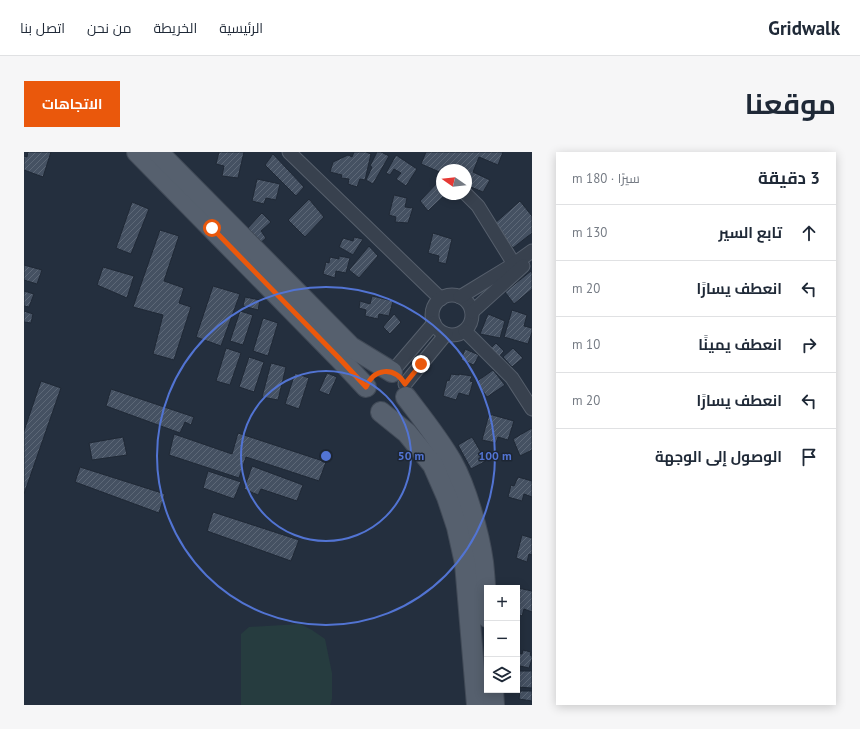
<!DOCTYPE html>
<html lang="ar">
<meta charset="utf-8">
<style>
body{margin:0;font-family:"PT Sans",Cairo,sans-serif;background:#f6f6f7;color:#1f2937;direction:rtl}
.controls{position:absolute;right:12px;bottom:12px;display:grid;overflow:hidden;border-radius:0px;box-shadow:0 2px 10px #0003}
.controls button{width:36px;height:36px;display:grid;place-items:center;padding:0;border:0;border-bottom:1px solid #e0e1e3;background:#fff;color:#1f2937;font:20px sans-serif}
.compass{position:absolute;left:412px;top:12px;width:36px;height:36px;border-radius:50%;background:#fff;box-shadow:0 2px 10px #0003;rotate:284deg}
.stop{position:absolute;width:12px;height:12px;margin:-9px;border:3px solid #ea580c;border-radius:50%;background:#fff}
.stop.end{background:#ea580c;border-color:#fff;box-shadow:0 1px 4px #0008}
.list{margin:0;padding:0;list-style:none}
h2{display:flex;justify-content:space-between;align-items:center;height:52px;margin:0;padding:0 16px;font-size:17px}
h2 small{font-size:13px;font-weight:400;color:#747a83}
.list li{display:grid;grid-template-columns:26px 1fr auto;gap:12px;align-items:center;box-sizing:border-box;height:56px;padding:0 16px;border-top:1px solid #e0e1e3}
.list b{display:block;font-size:15px;white-space:nowrap}
.list em{font-size:13px;font-style:normal;color:#747a83}
.icon{flex:none;width:22px;height:22px;fill:none;stroke:currentColor;stroke-width:2;stroke-linecap:round;stroke-linejoin:round}
.map{position:relative;flex:none;width:508px;height:553px;overflow:hidden;direction:ltr;border-radius:0px}
header{display:flex;align-items:center;gap:24px;box-sizing:border-box;height:56px;padding:0 20px;background:#fff;border-bottom:1px solid #e0e1e3}
header strong{font-size:19px}
nav{display:flex;gap:22px;margin-inline-start:auto;font-size:14px}
.intro{display:flex;align-items:center;justify-content:space-between;box-sizing:border-box;height:96px;padding:0 24px}
h1{margin:0;font-size:28px}
.button{padding:10px 18px;border-radius:0px;background:#ea580c;color:#fff;font-size:14px;font-weight:700}
main{display:flex;gap:24px;padding:0 24px}
aside{flex:1;background:#fff;border-radius:0px;box-shadow:0 2px 10px #0003}
.map>svg:first-child{display:block}
</style>
<header>
<strong>Gridwalk</strong>
<nav><a>الرئيسية</a><a>الخريطة</a><a>من نحن</a><a>اتصل بنا</a></nav>
</header>
<div class="intro"><h1>موقعنا</h1><a class="button">الاتجاهات</a></div>
<main>
<aside>
<h2>3 دقيقة<small>سيرًا · 180 m</small></h2>
<ul class="list">
<li><svg class="icon" aria-label="ahead" viewBox="0 0 24 24"><path d="M12 20V5M6 11l6-6 6 6"/></svg><div><b>تابع السير</b></div><em>130 m</em></li>
<li><svg class="icon" aria-label="left" viewBox="0 0 24 24"><path d="M17 20v-9H6M10 6l-5 5 5 5"/></svg><div><b>انعطف يسارًا</b></div><em>20 m</em></li>
<li><svg class="icon" aria-label="right" viewBox="0 0 24 24"><path d="M7 20v-9h11M14 6l5 5-5 5"/></svg><div><b>انعطف يمينًا</b></div><em>10 m</em></li>
<li><svg class="icon" aria-label="left" viewBox="0 0 24 24"><path d="M17 20v-9H6M10 6l-5 5 5 5"/></svg><div><b>انعطف يسارًا</b></div><em>20 m</em></li>
<li><svg class="icon" aria-label="arrive" viewBox="0 0 24 24"><path d="M6 21V4h12l-3 4 3 4H6"/></svg><div><b>الوصول إلى الوجهة</b></div></li>
</ul>
</aside>
<div class="map">
<svg width="508" height="553" viewBox="0 0 508 553">
<defs>
<pattern id="building-hatch" width="6" height="6" patternUnits="userSpaceOnUse"><rect width="6" height="6" fill="#455162"/><path d="M-1 1l2-2M0 6l6-6M5 7l2-2" fill="none" stroke="#5d6877"/></pattern>
</defs>
<rect width="100%" height="100%" fill="#242f3e"/>
<polygon fill="#263c3f" points="276,472 288,478 301,487 308,521 308,547 306,553 217,553 217,482 225,475"/>
<g fill="url(#building-hatch)" stroke="#1f2835">
<polygon points="4,0 27,0 19,25 0,18 0,4 3,5"/>
<polygon points="195,0 220,0 214,26 198,24 200,14 192,12"/>
<polygon points="330,0 342,0 347,2 341,28 336,27 333,35 324,32 325,27 317,26 318,23 306,20 309,10 324,3 328,5"/>
<polygon points="353,0 357,0 365,4 349,32 342,28 348,15 346,14"/>
<polygon points="402,0 479,0 474,13 455,5 449,20 466,28 459,40 442,33 442,18 418,18 418,21 397,12"/>
<polygon points="249,2 280,35 272,44 241,13"/>
<polygon points="372,3 393,17 382,34 372,27 377,21 370,17 366,23 362,21"/>
<polygon points="233,27 256,32 252,48 242,46 240,52 228,49"/>
<polygon points="415,29 418,32 418,42 422,42 404,59 396,49"/>
<polygon points="370,43 383,46 381,55 389,56 384,71 371,70 372,65 365,63"/>
<polygon points="285,47 300,65 281,85 264,68"/>
<polygon points="496,49 508,64 508,81 489,96 470,72"/>
<polygon points="108,50 125,57 107,102 92,96"/>
<polygon points="238,61 247,70 237,79 242,86 234,93 222,78"/>
<polygon points="136,78 155,84 140,129 160,136 155,151 167,155 150,208 129,202 139,163 109,155"/>
<polygon points="409,81 428,87 422,112 414,110 415,104 404,101"/>
<polygon points="330,85 339,87 329,103 315,95 319,86 329,89"/>
<polygon points="345,94 354,104 335,126 325,118"/>
<polygon points="315,104 326,106 322,121 312,119 311,126 299,122 302,110 305,111 306,105 315,107"/>
<polygon points="0,113 18,118 13,132 0,128"/>
<polygon points="79,115 110,124 103,146 73,133"/>
<polygon points="507,119 508,121 508,137 490,152 481,140"/>
<polygon points="189,134 216,142 197,194 172,185"/>
<polygon points="0,139 10,142 5,155 0,154"/>
<polygon points="348,144 369,149 365,164 355,162 354,167 341,164 342,158 335,156 336,149 346,152"/>
<polygon points="221,145 236,148 234,158 219,154"/>
<polygon points="488,158 503,163 500,174 508,176 508,180 504,192 480,185"/>
<polygon points="0,159 9,162 7,171 0,170"/>
<polygon points="216,159 229,163 219,193 206,189"/>
<polygon points="370,162 377,170 366,182 359,175"/>
<polygon points="464,162 481,169 476,186 456,182"/>
<polygon points="239,166 254,171 244,204 229,199"/>
<polygon points="472,191 480,199 474,206 466,197"/>
<polygon points="202,196 217,201 206,233 192,229"/>
<polygon points="489,196 499,206 488,215 479,205"/>
<polygon points="441,197 455,203 450,213 437,208"/>
<polygon points="225,205 240,210 230,240 215,235"/>
<polygon points="247,211 262,215 254,248 238,245"/>
<polygon points="469,218 481,233 463,245 452,230"/>
<polygon points="271,221 285,226 275,257 261,252"/>
<polygon points="303,221 313,225 305,243 295,239"/>
<polygon points="427,222 435,223 435,222 448,224 446,229 449,230 445,244 435,241 432,248 419,244 423,228 425,229"/>
<polygon points="17,229 37,236 0,342 0,279"/>
<polygon points="87,237 170,265 167,273 161,270 156,281 82,254"/>
<polygon points="465,262 490,269 484,288 474,285 472,291 458,288"/>
<polygon points="508,276 508,298 496,304 489,287"/>
<polygon points="214,281 302,310 295,329 222,305 215,326 145,303 150,282 208,302"/>
<polygon points="99,285 103,303 68,308 65,291"/>
<polygon points="448,285 462,309 447,317 434,293"/>
<polygon points="228,314 279,333 273,349 237,337 234,343 220,337"/>
<polygon points="56,315 141,342 135,361 51,330"/>
<polygon points="184,319 217,330 210,347 179,336"/>
<polygon points="494,325 508,329 508,345 500,342 498,349 484,345 487,333 490,334"/>
<polygon points="189,360 275,388 267,409 183,379"/>
<polygon points="498,383 508,386 508,403 505,402 503,410 492,406"/>
<polygon points="494,436 508,439 508,460 500,457 498,464 493,462"/>
<polygon points="499,498 507,500 506,503 508,504 508,507 505,516 496,514 495,518 493,518 493,501 498,502"/>
<polygon points="493,519 508,519 508,536 493,535"/>
<polygon points="496,539 508,539 508,549 495,547"/>
</g>
<g fill="none" stroke-linecap="round" stroke-linejoin="round">
<g stroke="#565f6c" stroke-width="15">
<g id="street">
<polyline points="265,0 417,147"/>
<polyline points="442,42 454,54 490,112"/>
<circle cx="428" cy="163" r="20"/>
<polyline points="436,145 490,112 508,99"/>
<polyline points="448,160 499,114"/>
<polyline points="441,179 488,226 508,257"/>
<polyline points="368,220 410,171"/>
<polyline points="381,232 422,182"/>
</g>
</g>
<g stroke="#414a57" stroke-width="22">
<g id="primary">
<polyline points="113,0 315,206 342,235"/>
<polyline points="134,0 327,195 368,220"/>
<path d="M382,245C398,266 415,287 428,310C442,335 455,381 459,410C461,428 462,447 463,465"/>
<polyline points="357,260 383,281 409,313 423,345 433,375 441,411 453,553"/>
<polyline points="469,538 470,553"/>
</g>
</g>
<use href="#street" stroke="#38414e" stroke-width="13"/>
<use href="#primary" stroke="#56606e" stroke-width="20"/>
</g>
<g fill="none" stroke-linecap="round" stroke-linejoin="round">
<path stroke="#ea580c" stroke-width="5" d="M188,76L315,206L342,235C350,216 370,214 381,232L397,212"/>
</g>
<g fill="none" stroke="#5274d3" stroke-width="2">
<circle cx="302" cy="304" r="85"/>
<circle cx="302" cy="304" r="169"/>
</g>
<circle cx="302" cy="304" r="6" fill="#5274d3" stroke="#1d2633" stroke-width="2"/>
<g font-size="12" text-anchor="middle" font-weight="bold" fill="#5274d3" stroke="#1d2633" stroke-width="3" stroke-linejoin="round" paint-order="stroke">
<text x="387" y="308">50 m</text>
<text x="471" y="308">100 m</text>
</g>
</svg>
<div class="controls">
<button>+</button>
<button>−</button>
<button><svg class="icon" aria-label="layers" viewBox="0 0 24 24"><path d="M12 4l9 5-9 5-9-5zM3 14l9 5 9-5"/></svg></button>
</div>
<svg class="compass" viewBox="-18 -18 36 36"><path d="M0-13l5 13h-10z" fill="#e53935"/><path d="M0 13l5-13h-10z" fill="#747a83"/></svg>
<div class="stop" style="left:188px;top:76px"></div>
<div class="stop end" style="left:397px;top:212px"></div>
</div>
</main>
